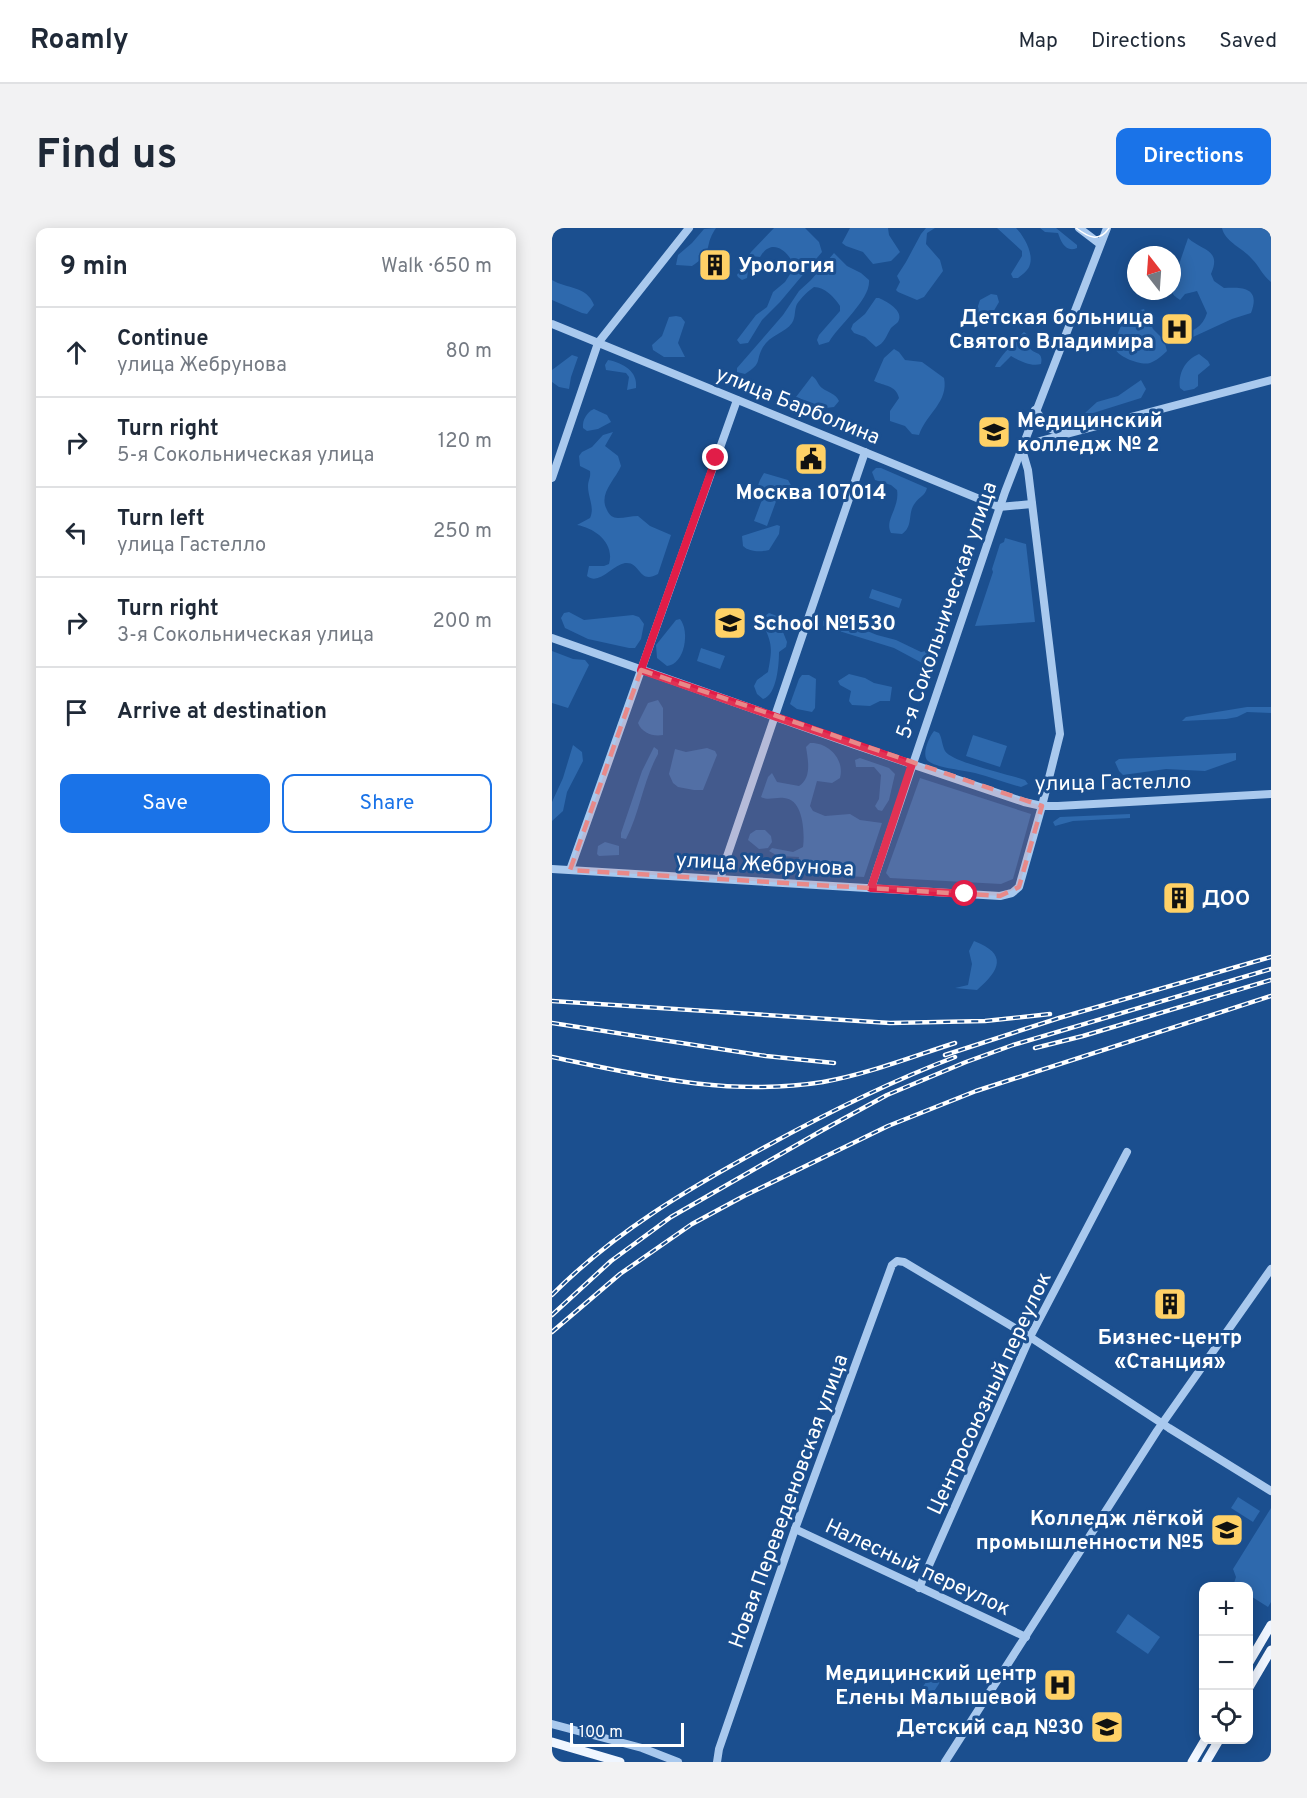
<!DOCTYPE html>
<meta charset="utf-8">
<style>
body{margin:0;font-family:Overpass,sans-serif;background:#f2f2f3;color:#1f2937}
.controls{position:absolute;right:18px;bottom:18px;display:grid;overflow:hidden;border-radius:12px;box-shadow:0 3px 15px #0003}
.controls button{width:54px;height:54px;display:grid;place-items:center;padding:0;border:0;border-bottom:2px solid #e0e1e3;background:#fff;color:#1f2937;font:30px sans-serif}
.compass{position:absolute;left:575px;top:18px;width:54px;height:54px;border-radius:50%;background:#fff;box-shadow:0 3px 15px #0003;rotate:343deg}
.scale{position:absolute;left:18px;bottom:15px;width:114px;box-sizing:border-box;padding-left:6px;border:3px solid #fff;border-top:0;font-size:16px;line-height:21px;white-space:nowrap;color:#fff;-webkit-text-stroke:4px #1b4f8f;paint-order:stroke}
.stop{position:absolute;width:18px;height:18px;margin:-14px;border:4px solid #e11d48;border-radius:50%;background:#fff}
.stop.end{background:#e11d48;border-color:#fff;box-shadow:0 2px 6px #0008}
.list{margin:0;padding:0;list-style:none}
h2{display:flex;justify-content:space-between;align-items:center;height:78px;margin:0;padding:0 24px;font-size:26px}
h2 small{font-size:20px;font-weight:400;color:#747a83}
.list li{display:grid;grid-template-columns:39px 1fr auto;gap:18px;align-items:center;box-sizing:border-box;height:90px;padding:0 24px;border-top:2px solid #e0e1e3}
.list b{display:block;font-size:22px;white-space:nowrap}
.list p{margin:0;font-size:20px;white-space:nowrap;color:#747a83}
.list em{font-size:20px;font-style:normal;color:#747a83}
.actions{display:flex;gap:12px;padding:18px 24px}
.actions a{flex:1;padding:14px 0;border:2px solid #1a73e8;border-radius:12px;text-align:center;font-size:21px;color:#1a73e8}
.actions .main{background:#1a73e8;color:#fff}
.icon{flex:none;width:33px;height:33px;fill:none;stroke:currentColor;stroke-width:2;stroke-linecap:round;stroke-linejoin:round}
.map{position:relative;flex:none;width:719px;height:1534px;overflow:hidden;border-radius:12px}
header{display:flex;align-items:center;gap:36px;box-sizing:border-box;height:84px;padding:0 30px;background:#fff;border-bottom:2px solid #e0e1e3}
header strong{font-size:28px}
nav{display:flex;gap:33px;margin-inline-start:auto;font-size:21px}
.intro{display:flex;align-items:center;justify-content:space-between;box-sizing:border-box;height:144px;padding:0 36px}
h1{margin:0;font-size:42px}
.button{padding:15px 27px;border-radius:12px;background:#1a73e8;color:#fff;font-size:21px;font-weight:700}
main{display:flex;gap:36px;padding:0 36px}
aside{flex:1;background:#fff;border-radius:12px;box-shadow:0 3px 15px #0003}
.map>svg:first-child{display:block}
</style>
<header>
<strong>Roamly</strong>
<nav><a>Map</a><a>Directions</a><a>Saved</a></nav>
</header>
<div class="intro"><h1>Find us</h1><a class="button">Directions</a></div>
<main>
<aside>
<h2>9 min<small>Walk · 650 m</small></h2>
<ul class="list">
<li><svg class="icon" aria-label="ahead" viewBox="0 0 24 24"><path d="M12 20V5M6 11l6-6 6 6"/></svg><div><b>Continue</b><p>улица Жебрунова</p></div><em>80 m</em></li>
<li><svg class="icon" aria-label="right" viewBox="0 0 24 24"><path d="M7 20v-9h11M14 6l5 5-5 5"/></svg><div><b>Turn right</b><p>5-я Сокольническая улица</p></div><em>120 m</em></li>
<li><svg class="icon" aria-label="left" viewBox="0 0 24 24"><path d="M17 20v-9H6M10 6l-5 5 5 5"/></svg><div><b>Turn left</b><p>улица Гастелло</p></div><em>250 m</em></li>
<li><svg class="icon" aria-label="right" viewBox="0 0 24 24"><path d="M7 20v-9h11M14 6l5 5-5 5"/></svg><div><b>Turn right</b><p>3-я Сокольническая улица</p></div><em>200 m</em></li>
<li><svg class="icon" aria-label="arrive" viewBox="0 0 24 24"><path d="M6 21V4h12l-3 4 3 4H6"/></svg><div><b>Arrive at destination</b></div></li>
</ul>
<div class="actions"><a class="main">Save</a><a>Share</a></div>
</aside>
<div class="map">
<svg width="719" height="1534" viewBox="0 0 719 1534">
<rect width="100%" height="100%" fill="#1b4f8f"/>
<g fill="#2e69ad">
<path d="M164,0C151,19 163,23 140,38L124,37L126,27L140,15L152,1Z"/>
<path d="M222,0H253L267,14L270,24L228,74L210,92L196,115L188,116L185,112L204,87L215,79L221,64L233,54L242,40C241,30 227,13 215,21C212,23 210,26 208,29L200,28L198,30L195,50L190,52L186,49L185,47L199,24Z"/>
<polygon points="298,0 336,0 337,7 348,24 339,33 321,36 311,24 294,18 290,15"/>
<polygon points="374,0 383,0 375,5 374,16 388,32 391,43 372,69 365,72 346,64 344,62 348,54 345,48 354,34 369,6"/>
<path d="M445,0H464C472,8 483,27 477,39C475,43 470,47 466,50H461L459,46L470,28V23Z"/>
<path d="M488,0H504L525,17V20C514,25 509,14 506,5L493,4Z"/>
<path d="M670,0H719V54C710,47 708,39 700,31C691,20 673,14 670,0Z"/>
<path d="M636,10C650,23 670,21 659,46L662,53L672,60C690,59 709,59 699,85L680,91L628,115L626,112V108C640,104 651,99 655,85L645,63L633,66L628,72C627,71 622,68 621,66C618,59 633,20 636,10Z"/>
<path d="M282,25L295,38L309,45L317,52C319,71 286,98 277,114L267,117L265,112L267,107L288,83V78C282,69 273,59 262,59C256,63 249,70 245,76C242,82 244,89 240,95C233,105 218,107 211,119C203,133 211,135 193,146L185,144V140L231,87L247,63L259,52Z"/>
<path d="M0,52C15,61 35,58 42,77L35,86L30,85L0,72Z"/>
<polygon points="439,66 445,67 447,74 440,86 431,92 424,84 428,72"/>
<path d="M324,70H327C334,73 353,83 346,94C344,96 341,98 339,100C334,108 333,115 324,119L313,109L302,105L299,101L301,96L313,86Z"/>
<path d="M592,81L601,101L612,112L615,123C611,127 604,133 598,135C589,138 567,129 563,121C565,102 571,86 592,81Z"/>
<polygon points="124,88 129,89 133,94 126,115 133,129 112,129 101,122 100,117 110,108 117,89"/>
<path d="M472,104L477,108C477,111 476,115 477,118C480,128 492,121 489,136C479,139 468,133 459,128L448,139H443C446,131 466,109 472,104Z"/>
<path d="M342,121L347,124L353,132L370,134L392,150C397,174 374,186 367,207L360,206L353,198L338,193V183L347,170C344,157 332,158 322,153L332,130Z"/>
<path d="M647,126L656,133L658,137L646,147V158L642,161L632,163L628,160C626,145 633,132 647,126Z"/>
<polygon points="20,127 26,129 19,149 17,161 7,159 0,154 0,142"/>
<path d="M56,132C71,135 86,143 84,160L75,162L77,149L74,145L54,142L53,137Z"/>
<path d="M260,148C266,152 265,156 270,160C277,165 283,165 287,173L282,179L274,180L244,169Z"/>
<polygon points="589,152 594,161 589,170 538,186 533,185 545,174 566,168"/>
<path d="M42,181L55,187L59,194L46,201L35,203L31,200C30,192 35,184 42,181Z"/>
<path d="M61,204L53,218L66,228L69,238C63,252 46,266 55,282C57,287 61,290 66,290C73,290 79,288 86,288L98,298L119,307L106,346C86,357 89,333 73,335C60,337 47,358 35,348L37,338H52L57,336C63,315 43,300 25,297L38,290C43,279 36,270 36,258C36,252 39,250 38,243L28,238L27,228L30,224L40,219L51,207Z"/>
<path d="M324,240H329L375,260C373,268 367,269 363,275C355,285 362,298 350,306L339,305C332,292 348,280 345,262L339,257L323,252L320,244Z"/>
<path d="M212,245L236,252L240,259L238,267L226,268L215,298L202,293L211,269C202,262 207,253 212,245Z"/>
<path d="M225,297L228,298L227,306L217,322C209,324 197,324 191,318L190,308Z"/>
<polygon points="453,310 474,316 483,394 423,398 441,344 440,341 448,316 452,314"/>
<polygon points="320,361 350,371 347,380 317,370"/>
<polygon points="17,384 32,392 81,387 87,389 92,396 89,411 83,420 77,420 36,411 13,400 9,390 12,385"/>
<path d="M217,385L233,391L234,397L231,404L235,414L234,419L227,424C227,436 225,467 211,471L205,466L202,458L205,452L216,444C220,422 221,417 211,396L213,388Z"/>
<polygon points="278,388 325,407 344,412 369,424 374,423 379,416 382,416 385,420 382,431 377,437 372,436 342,420 271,398 271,393"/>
<path d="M128,391C138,403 133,436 115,438L105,430L104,417L124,392Z"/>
<polygon points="149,420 173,428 168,441 145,433"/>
<polygon points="0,423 21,431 33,432 37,437 16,480 0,475"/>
<polygon points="297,446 313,450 322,455 340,459 338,473 328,473 318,478 300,477 297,473 299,463 288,457 286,453"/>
<polygon points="250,447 257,447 264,451 263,480 260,484 245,481 238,476 247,451"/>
<path d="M106,472L111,480V507C101,509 90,505 86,495L96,475Z"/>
<polygon points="695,479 719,479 719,485 695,484 685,489 674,491 630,493 634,489"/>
<path d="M382,503L387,505C390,510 390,517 393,523C399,534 459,547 473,552L476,556L469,559C454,555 438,549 423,545C411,542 385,540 376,533C369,527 377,509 382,503Z"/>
<polygon points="421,507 455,518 448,539 414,528"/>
<path d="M258,515C276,514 293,531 288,550L280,555L265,553L258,578L261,583L273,588L298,586L308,592L330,595L312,649L245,645L247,629L226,628L217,623L220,620L241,624L251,619C253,604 251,571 232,570C223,569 216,573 209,569L216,549L220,545L225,554L247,558C260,550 256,532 254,519Z"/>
<polygon points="21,517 30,524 31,533 15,564 11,583 0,593 0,574 11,550"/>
<path d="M102,519L106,522V526C91,553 88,584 74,611L69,610V605L90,543Z"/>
<polygon points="155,520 163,523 165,527 151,562 142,562 126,559 121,555 117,546 123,521 134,524"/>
<polygon points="684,525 684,532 653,543 614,541 571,547 567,543 563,534 567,531"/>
<polygon points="308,530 337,540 343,546 337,572 330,583 326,582 323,578 327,571 329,547 322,539 304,539 303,532"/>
<polygon points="368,550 479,586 461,651 449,656 338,650 334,645"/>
<polygon points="578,586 578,590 521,593 503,598 501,594 508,589"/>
<polygon points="204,602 213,602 219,608 220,614 216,620 207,621 196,612 198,606"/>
<polygon points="53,614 67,618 67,627 47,628 45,626 46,618"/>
<path d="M422,713C456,726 448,742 425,762L403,760L416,757L420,736L417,723Z"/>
<polygon points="399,1236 408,1239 396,1271 387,1268"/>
<polygon points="686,1269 708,1283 701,1294 679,1280"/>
<polygon points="719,1280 719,1374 716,1379 697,1367 696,1358 681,1358 684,1349 681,1341"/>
<polygon points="576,1386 608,1409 596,1426 564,1404"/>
<polygon points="378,1448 388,1454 376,1473 366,1466"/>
</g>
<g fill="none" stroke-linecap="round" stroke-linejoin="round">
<g stroke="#a9c9ee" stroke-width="8">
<polyline points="527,0 548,16"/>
<polyline points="0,96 447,279 480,276"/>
<polyline points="483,182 498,201 513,205"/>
<polyline points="469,218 719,152"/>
<polyline points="0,250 46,115 137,0"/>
<polyline points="0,410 303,517 472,574 490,578 506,578 719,566"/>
<polyline points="0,641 448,668 460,665 467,659 490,578 508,506 476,242 469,218"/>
<polyline points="18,642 185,172"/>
<polyline points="169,651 170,643 313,224"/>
<polyline points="319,660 453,264 555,0"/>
<polyline points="243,1301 474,1409"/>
<polyline points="367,1360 478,1109 575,924"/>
<polyline points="0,1496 90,1520 126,1534"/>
<polyline points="165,1534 167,1521 243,1301 340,1037 345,1033 352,1034 478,1109 617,1200 719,1263"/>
<polyline points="393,1534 605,1203 719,1041"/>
</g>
<g stroke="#f0f6ff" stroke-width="9">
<polyline points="696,1436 719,1397"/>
<polyline points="696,1461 719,1422"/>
<polyline points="0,1514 68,1534"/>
<polyline points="640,1534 653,1512"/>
<polyline points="654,1534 667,1512"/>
</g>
<path stroke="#fff" stroke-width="1.5" d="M524,0C536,9 547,15 557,0"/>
<g stroke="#fff" stroke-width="4.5">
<g id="rail">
<polyline points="0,773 338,795 433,793 498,786"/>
<polyline points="0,795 214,828 282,835"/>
<polyline points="483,820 531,808 719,752"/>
<polyline points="393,827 507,790 719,729"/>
<path d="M0,829C91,848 177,869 271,854C316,846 359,829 403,815"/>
<path d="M0,1067C62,1004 136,961 213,919C275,885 337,854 403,829"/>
<polyline points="0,1087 59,1033 119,989 269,903 335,867 414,834 461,817 719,741"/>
<polyline points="0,1104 68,1046 140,996 192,968 336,898 424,863 719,768"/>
</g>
</g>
<use href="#rail" stroke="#1b4f8f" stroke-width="2" stroke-dasharray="7" stroke-linecap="butt"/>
</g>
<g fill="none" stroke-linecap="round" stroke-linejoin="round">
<polyline stroke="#e11d48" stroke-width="8" points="164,230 89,442 360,536 319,660 413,666"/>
</g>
<path fill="#e88989" fill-opacity="0.2" stroke="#e88989" stroke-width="4.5" stroke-dasharray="12 8" stroke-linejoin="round" d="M89,442L490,578L467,659L448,668L18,642Z"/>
<defs>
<g id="building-square" transform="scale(1.725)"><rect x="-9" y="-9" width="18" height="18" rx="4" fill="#ffd166" stroke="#1b4f8f"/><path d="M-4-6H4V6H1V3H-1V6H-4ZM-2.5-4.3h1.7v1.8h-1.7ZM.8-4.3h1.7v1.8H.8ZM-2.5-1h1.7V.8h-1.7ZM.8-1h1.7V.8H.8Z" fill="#111"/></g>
<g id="hospital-square" transform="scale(1.725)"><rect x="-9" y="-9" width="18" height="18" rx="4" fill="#ffd166" stroke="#1b4f8f"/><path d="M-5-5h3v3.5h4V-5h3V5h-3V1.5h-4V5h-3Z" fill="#111"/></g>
<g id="university-square" transform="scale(1.725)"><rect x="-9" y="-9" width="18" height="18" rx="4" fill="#ffd166" stroke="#1b4f8f"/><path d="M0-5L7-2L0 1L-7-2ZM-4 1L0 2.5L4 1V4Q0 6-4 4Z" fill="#111"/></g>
<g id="civic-square" transform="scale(1.725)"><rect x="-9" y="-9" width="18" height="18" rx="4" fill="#ffd166" stroke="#1b4f8f"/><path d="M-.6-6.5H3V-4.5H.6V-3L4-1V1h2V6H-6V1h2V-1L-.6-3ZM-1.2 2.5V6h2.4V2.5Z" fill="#111"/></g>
<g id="school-square" transform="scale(1.725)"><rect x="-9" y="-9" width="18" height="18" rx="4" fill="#ffd166" stroke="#1b4f8f"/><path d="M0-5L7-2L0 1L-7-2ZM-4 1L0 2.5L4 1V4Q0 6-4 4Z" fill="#111"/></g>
</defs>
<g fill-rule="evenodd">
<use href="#building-square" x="163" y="37"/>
<use href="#hospital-square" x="625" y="101"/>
<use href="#university-square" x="442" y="204"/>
<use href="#civic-square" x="259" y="231"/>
<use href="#school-square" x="178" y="395"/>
<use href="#building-square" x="627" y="670"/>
<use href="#building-square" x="618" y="1076"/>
<use href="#university-square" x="675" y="1302"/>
<use href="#hospital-square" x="508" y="1457"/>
<use href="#school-square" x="555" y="1499"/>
</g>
<g text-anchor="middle" stroke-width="6" stroke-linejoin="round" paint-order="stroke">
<g font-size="21" font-weight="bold" fill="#fff" stroke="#1b4f8f" text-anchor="start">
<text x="186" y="44">Урология</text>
<text x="602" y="96" text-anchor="end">Детская больница<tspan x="602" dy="24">Святого Владимира</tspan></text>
<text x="465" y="199">Медицинский<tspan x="465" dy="24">колледж № 2</tspan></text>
<text x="259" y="271" text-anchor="middle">Москва 107014</text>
<text x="201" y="402">School №1530</text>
<text x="650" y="677">ДОО</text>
<text x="618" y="1116" text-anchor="middle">Бизнес-центр<tspan x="618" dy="24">«Станция»</tspan></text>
<text x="652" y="1297" text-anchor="end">Колледж лёгкой<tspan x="652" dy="24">промышленности №5</tspan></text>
<text x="485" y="1452" text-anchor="end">Медицинский центр<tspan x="485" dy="24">Елены Малышевой</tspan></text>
<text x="532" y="1506" text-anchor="end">Детский сад №30</text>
</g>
<g font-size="21" fill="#fff" stroke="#1b4f8f">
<text transform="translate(246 177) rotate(22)" y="7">улица Барболина</text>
<text transform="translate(394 382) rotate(-71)" y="7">5-я Сокольническая улица</text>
<text transform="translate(561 554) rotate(-1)" y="7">улица Гастелло</text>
<text transform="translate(213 636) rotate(3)" y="7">улица Жебрунова</text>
<text transform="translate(437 1165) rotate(-65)" y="7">Центросоюзный переулок</text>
<text transform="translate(236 1273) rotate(-70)" y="7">Новая Переведеновская улица</text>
<text transform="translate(366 1339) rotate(25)" y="7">Налесный переулок</text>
</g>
</g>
</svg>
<div class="controls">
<button>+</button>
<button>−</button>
<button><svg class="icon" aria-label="locate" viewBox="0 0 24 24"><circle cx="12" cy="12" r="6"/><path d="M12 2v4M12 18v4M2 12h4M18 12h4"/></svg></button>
</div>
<svg class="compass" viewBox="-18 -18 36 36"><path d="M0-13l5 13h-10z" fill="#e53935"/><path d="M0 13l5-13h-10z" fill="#747a83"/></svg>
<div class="scale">100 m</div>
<div class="stop" style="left:413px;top:666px"></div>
<div class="stop end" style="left:164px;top:230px"></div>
</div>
</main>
